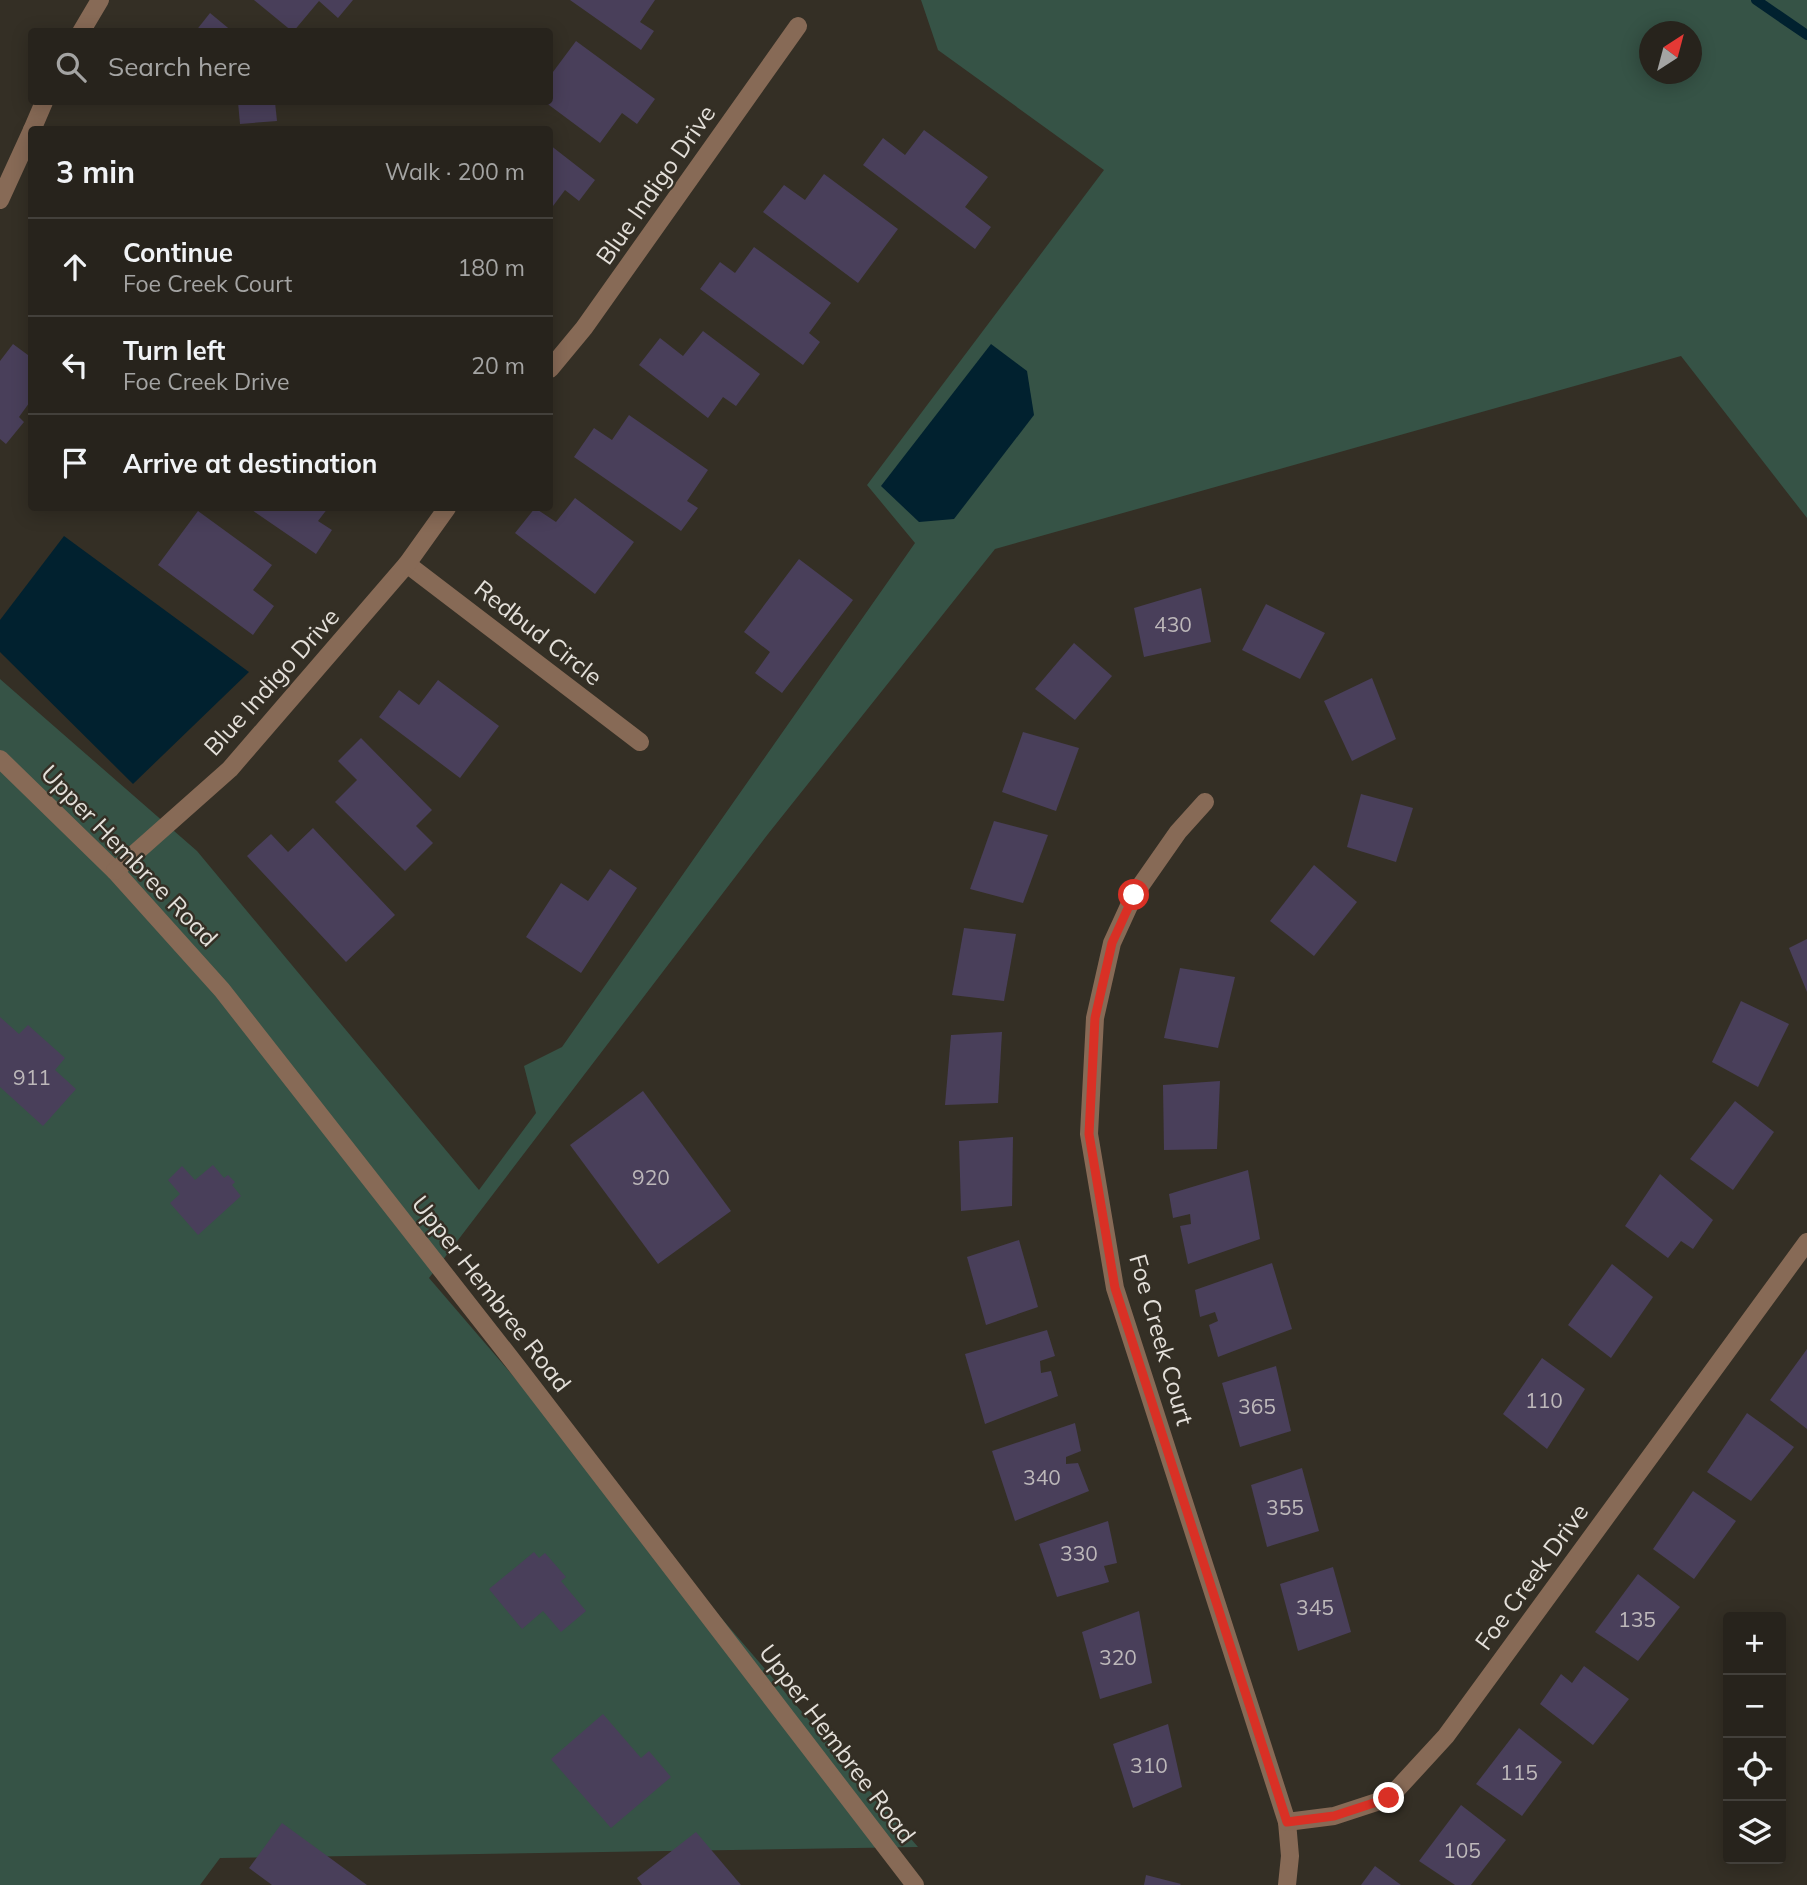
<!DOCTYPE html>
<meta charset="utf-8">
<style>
body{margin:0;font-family:Mulish,sans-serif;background:#2f2b25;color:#f1f3f6}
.controls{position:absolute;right:21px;bottom:21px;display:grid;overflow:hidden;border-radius:7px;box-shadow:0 4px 18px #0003}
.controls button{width:63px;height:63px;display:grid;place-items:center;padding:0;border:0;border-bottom:2px solid #43403b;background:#27231c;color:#f1f3f6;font:35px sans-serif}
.compass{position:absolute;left:1639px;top:21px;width:63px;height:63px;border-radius:50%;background:#27231c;box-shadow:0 4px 18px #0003;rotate:36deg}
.stop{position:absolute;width:21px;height:21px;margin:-16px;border:5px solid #d93025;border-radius:50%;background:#fff}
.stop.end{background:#d93025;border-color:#fff;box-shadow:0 2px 7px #0008}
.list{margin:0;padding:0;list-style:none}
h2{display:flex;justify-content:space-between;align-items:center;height:91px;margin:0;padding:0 28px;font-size:30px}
h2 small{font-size:23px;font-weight:400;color:#a4a4a3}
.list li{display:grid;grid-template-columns:46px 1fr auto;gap:21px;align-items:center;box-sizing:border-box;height:98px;padding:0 28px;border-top:2px solid #43403b}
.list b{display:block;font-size:26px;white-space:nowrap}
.list p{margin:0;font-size:23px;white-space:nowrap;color:#a4a4a3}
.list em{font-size:23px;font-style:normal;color:#a4a4a3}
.icon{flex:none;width:38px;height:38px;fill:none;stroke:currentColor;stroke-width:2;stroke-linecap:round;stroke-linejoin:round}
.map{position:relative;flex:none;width:1807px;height:1885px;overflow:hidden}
.search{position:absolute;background:#27231c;box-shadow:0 4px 18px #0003;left:28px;top:28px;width:525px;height:77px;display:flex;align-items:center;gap:18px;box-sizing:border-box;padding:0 24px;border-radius:7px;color:#a4a4a3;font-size:26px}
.panel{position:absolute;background:#27231c;box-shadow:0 4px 18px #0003;left:28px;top:126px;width:525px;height:385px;border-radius:7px}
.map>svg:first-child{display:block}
</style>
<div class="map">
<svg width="1807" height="1885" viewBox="0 0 1807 1885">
<rect width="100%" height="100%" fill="#342f25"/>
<path fill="#365346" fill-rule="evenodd" d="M921,0H1807V518L1681,356L995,549L768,834L429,1278L918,1847L220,1858L200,1885H0V679L197,851L479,1190L536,1113L524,1066L562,1047L915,543L867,485L1104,170L938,50ZM1650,32H1692V74H1650Z"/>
<g fill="#01212f">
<polygon points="991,344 1027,371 1034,415 954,519 919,522 881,486"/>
<polygon points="64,536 249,672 133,784 0,652 0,620"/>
</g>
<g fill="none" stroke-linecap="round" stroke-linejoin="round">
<polyline stroke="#01212f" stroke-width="10" points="1756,0 1807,35"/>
</g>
<g fill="#493f5a">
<polygon points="254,0 353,0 338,18 319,1 293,32"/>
<polygon points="570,0 655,0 640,22 654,31 641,50"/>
<polygon points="210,13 233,32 195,32"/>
<polygon points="576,41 655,99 637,124 622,113 600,143 545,102 550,102 550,76"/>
<polygon points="238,102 275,102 277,121 240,124"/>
<polygon points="924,130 988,177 965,207 991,227 975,249 863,165 883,138 905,155"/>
<polygon points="550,145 595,180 579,201 565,190 550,210"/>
<polygon points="824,174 898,229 858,283 763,212 784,185 805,200"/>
<polygon points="754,247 831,303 809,333 820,342 803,365 700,289 720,262 735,273"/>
<polygon points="703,331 760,374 736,406 723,397 708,418 639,365 660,338 683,356"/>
<polygon points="13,344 32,358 32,399 19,417 24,422 6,444 0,439 0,361"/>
<polygon points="629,415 708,470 687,501 698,508 681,531 574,457 594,428 612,440"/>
<polygon points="575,498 634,542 595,594 515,533 535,508 556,522"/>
<polygon points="249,508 328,508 318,521 332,530 316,554"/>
<polygon points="198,511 272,565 253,590 274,606 253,635 158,565"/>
<polygon points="799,559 853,600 782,693 755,673 770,652 744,632"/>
<polygon points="1201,588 1211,642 1144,657 1134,608"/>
<polygon points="1266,604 1325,633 1300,679 1242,650"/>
<polygon points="1074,643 1112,676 1075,720 1035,689"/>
<polygon points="1372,678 1396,739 1352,761 1324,701"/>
<polygon points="438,680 499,726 460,778 379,717 399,690 419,705"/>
<polygon points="1023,732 1079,748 1056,811 1002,792"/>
<polygon points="361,738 432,810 416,826 433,843 405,871 335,802 357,780 338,761"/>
<polygon points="1361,794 1413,808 1396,862 1347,847"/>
<polygon points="994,821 1048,835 1023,903 970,889"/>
<polygon points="313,828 395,915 346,962 247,856 271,834 288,852"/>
<polygon points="1314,865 1357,902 1314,956 1270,921"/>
<polygon points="610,869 637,888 581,973 526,937 561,883 588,901"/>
<polygon points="964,928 1016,934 1004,1001 952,995"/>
<polygon points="1807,939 1807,992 1789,948"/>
<polygon points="1180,968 1235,977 1218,1048 1164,1038"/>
<polygon points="1741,1001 1789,1024 1758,1087 1712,1062"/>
<polygon points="0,1017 19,1034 28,1025 65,1058 55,1070 76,1089 43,1126 0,1087"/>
<polygon points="1002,1032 998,1103 945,1105 951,1035"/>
<polygon points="1220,1081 1217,1149 1164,1150 1163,1085"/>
<polygon points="643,1091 731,1211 658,1264 570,1145"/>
<polygon points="1735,1101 1774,1132 1733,1190 1690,1159"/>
<polygon points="1013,1137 1012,1206 961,1211 959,1141"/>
<polygon points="213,1165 224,1178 228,1175 235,1182 232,1185 241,1196 198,1235 170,1203 180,1194 168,1180 182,1166 195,1180"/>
<polygon points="1248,1170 1260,1239 1188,1264 1180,1226 1191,1224 1190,1214 1173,1218 1169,1194"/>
<polygon points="1660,1174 1713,1220 1693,1249 1681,1241 1668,1258 1625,1226"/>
<polygon points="1019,1240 1038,1307 986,1325 967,1257"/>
<polygon points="1272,1263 1292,1329 1218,1357 1209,1325 1218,1321 1215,1312 1200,1317 1195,1290"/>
<polygon points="1612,1264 1653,1297 1611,1358 1568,1325"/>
<polygon points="1047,1330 1055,1356 1040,1361 1041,1373 1051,1371 1058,1396 985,1424 965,1354"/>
<polygon points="1807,1349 1807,1429 1770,1400"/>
<polygon points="1542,1358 1585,1389 1547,1449 1503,1414"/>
<polygon points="1276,1366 1291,1431 1240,1447 1222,1383"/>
<polygon points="1747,1413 1794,1447 1751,1501 1707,1472"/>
<polygon points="1075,1423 1081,1451 1066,1457 1066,1464 1078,1463 1089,1491 1015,1521 992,1451"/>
<polygon points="1302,1468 1319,1531 1267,1547 1251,1485"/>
<polygon points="1693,1491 1736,1521 1694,1579 1653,1549"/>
<polygon points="1108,1521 1117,1563 1104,1566 1109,1582 1057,1597 1039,1544"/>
<polygon points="534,1552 539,1558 545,1553 566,1577 561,1581 586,1611 561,1632 543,1611 522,1629 489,1589"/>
<polygon points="1333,1567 1351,1632 1298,1651 1280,1584"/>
<polygon points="1638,1574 1680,1607 1638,1661 1595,1632"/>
<polygon points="1139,1611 1152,1683 1100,1699 1082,1632"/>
<polygon points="1584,1666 1629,1699 1593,1745 1540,1704 1561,1674 1572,1683"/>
<polygon points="603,1714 641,1758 649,1751 671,1777 611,1828 551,1759"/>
<polygon points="1168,1724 1182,1787 1133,1808 1113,1744"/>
<polygon points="1519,1728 1562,1762 1522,1816 1476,1784"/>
<polygon points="1461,1805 1506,1840 1471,1885 1455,1885 1419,1861"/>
<polygon points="282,1823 367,1885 272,1885 249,1868"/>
<polygon points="696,1832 741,1885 642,1885 637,1878"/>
<polygon points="1375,1866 1401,1885 1361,1885"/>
<polygon points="1146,1875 1181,1884 1180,1885 1144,1885"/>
</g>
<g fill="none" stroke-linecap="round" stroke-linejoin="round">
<g stroke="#876a56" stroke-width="18">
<polyline points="81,32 100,0"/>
<polyline points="32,130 44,102"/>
<polyline points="0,200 32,130"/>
<polyline points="550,369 584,328 798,26"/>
<polyline points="407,564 640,742"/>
<polyline points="0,759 115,871 222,990 519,1369 915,1885"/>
<polyline points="1205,802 1178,832 1134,895 1112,943 1095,1018 1089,1134 1115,1288 1287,1822 1290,1856 1287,1885"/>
<polyline points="115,871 230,769 407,564 447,508"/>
<polyline points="1287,1822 1334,1816 1389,1798 1446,1736 1807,1242"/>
</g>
</g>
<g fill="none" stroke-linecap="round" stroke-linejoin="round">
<polyline stroke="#d93025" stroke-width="9" points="1134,895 1112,943 1095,1018 1089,1134 1115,1288 1287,1822 1334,1816 1389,1798"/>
</g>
<g text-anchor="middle" stroke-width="5" stroke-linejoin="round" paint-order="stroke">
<g font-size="21" fill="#bdb8ba">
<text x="1173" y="632">430</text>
<text x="32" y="1085">911</text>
<text x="651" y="1185">920</text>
<text x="1544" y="1408">110</text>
<text x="1257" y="1414">365</text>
<text x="1042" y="1485">340</text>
<text x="1285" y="1515">355</text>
<text x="1079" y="1561">330</text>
<text x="1315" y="1615">345</text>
<text x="1637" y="1627">135</text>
<text x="1118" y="1665">320</text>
<text x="1149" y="1773">310</text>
<text x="1519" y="1780">115</text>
<text x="1462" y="1858">105</text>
</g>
<g font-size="24" fill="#e4e0da" stroke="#342f25">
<text transform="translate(656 185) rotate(-55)" y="8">Blue Indigo Drive</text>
<text transform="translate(538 633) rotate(38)" y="8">Redbud Circle</text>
<text transform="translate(272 682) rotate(-48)" y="8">Blue Indigo Drive</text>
<text transform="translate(129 856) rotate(46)" y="8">Upper Hembree Road</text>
<text transform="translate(491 1294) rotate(52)" y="8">Upper Hembree Road</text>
<text transform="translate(1161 1340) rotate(74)" y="8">Foe Creek Court</text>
<text transform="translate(1532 1577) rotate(-54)" y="8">Foe Creek Drive</text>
<text transform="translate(837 1744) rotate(53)" y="8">Upper Hembree Road</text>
</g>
</g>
</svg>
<div class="controls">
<button>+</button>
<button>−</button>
<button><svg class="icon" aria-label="locate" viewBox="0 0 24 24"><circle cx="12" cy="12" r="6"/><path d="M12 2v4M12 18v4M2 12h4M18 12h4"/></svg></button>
<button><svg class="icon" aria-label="layers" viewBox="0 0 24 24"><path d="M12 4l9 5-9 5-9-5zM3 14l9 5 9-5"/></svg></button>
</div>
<svg class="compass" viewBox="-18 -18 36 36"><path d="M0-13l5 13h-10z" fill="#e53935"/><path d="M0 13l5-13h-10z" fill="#a4a4a3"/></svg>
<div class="stop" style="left:1134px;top:895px"></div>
<div class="stop end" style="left:1389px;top:1798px"></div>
<div class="search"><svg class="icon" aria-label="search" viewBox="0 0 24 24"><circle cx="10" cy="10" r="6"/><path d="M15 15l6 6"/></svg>Search here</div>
<section class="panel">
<h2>3 min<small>Walk · 200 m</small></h2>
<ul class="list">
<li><svg class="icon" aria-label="ahead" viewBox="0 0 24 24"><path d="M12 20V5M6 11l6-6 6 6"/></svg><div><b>Continue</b><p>Foe Creek Court</p></div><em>180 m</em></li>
<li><svg class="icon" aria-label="left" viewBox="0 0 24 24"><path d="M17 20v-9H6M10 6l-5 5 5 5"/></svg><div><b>Turn left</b><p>Foe Creek Drive</p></div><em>20 m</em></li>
<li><svg class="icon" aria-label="arrive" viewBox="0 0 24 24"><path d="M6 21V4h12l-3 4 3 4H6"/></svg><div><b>Arrive at destination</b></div></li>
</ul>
</section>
</div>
